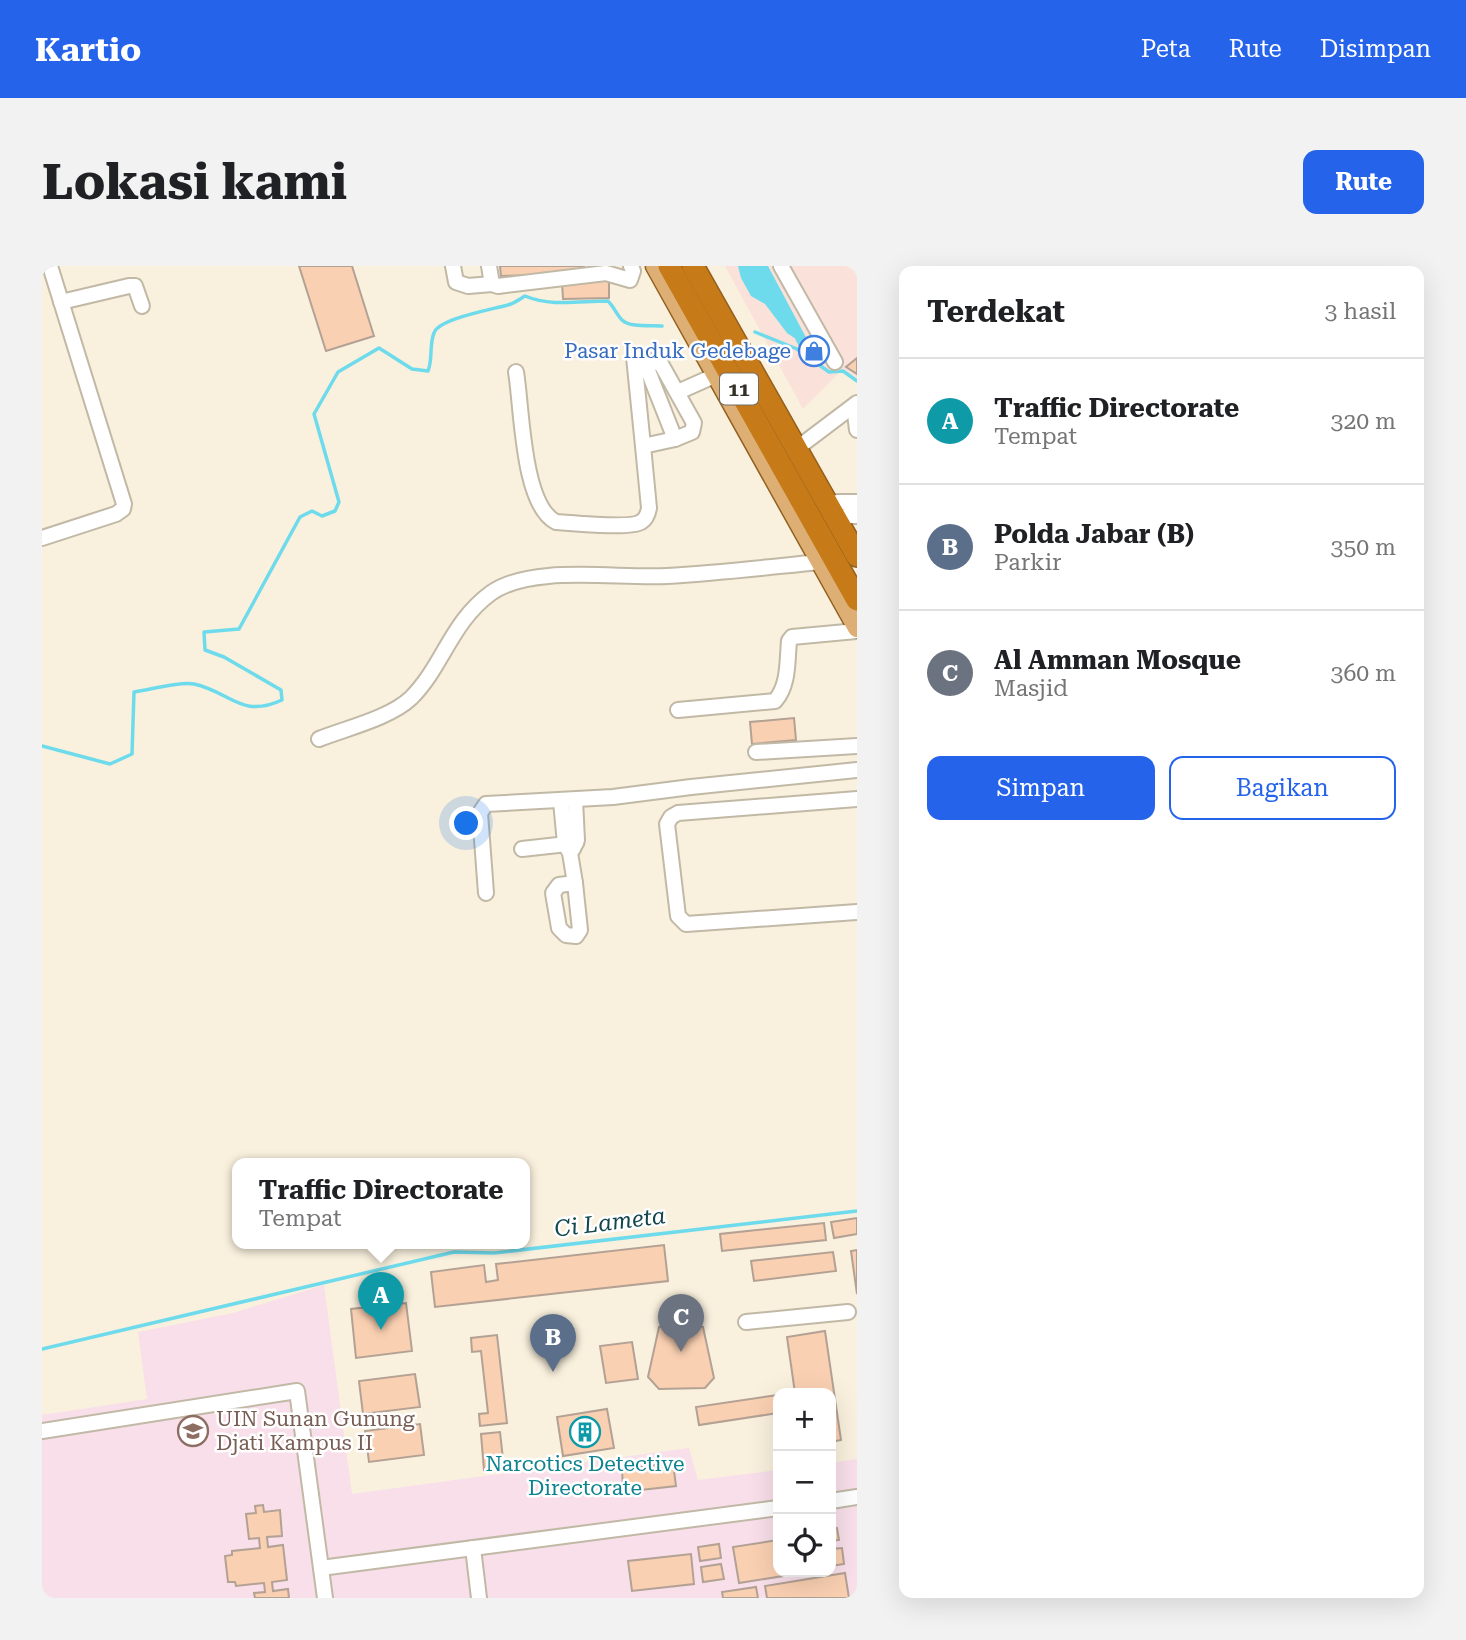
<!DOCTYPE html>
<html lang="id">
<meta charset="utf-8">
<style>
body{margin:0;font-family:"Roboto Serif",serif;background:#f2f2f2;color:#202124}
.controls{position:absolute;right:21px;bottom:21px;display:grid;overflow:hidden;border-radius:14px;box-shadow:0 7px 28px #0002}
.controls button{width:63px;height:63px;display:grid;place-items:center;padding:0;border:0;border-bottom:2px solid #e0e0e0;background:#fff;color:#202124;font:35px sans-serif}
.you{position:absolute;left:425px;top:558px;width:24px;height:24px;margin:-18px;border:5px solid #fff;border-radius:50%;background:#1a73e8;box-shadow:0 0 0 10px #1a73e833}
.badge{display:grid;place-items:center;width:46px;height:46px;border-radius:50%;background:#2563eb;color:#fff;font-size:23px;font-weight:700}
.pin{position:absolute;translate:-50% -58px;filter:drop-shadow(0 2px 4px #0008)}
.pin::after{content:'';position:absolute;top:37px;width:24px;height:21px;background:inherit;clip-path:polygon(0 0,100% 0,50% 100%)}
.popup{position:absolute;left:190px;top:892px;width:298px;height:91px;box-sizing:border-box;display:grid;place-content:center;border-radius:14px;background:#fff;filter:drop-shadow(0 2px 5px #0005);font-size:23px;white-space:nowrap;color:#757577}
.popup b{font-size:26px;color:#202124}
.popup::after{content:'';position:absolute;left:50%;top:100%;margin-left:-14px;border:14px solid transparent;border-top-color:#fff}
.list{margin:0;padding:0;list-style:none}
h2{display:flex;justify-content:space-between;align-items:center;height:91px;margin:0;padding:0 28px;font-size:30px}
h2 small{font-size:23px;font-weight:400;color:#757577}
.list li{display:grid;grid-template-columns:46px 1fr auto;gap:21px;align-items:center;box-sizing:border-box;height:126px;padding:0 28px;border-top:2px solid #e0e0e0}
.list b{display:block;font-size:26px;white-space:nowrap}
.list p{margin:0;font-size:23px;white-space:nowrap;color:#757577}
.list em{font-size:23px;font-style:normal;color:#757577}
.actions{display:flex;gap:14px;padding:21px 28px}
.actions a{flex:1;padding:16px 0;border:2px solid #2563eb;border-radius:14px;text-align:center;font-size:24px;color:#2563eb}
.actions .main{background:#2563eb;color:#fff}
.icon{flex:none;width:38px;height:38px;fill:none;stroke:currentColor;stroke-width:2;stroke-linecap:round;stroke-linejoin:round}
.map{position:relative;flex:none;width:815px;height:1332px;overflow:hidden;border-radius:14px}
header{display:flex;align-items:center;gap:42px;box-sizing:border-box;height:98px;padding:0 35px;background:#2563eb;color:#fff}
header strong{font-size:33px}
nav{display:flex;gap:38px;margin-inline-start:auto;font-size:24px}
.intro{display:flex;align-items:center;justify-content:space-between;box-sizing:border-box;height:168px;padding:0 42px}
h1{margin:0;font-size:49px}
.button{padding:18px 32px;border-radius:14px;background:#2563eb;color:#fff;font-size:24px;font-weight:700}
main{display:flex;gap:42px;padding:0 42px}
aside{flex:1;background:#fff;border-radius:14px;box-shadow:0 7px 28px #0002}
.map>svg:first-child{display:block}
</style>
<header>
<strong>Kartio</strong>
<nav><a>Peta</a><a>Rute</a><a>Disimpan</a></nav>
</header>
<div class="intro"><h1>Lokasi kami</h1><a class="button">Rute</a></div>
<main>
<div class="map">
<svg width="815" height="1332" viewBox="0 0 815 1332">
<rect width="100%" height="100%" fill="#f9f0dd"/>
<polygon fill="#fae1d9" points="683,0 815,0 815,112 801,103 761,143"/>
<polygon fill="#f8dfea" points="282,1019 310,1228 647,1182 656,1214 736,1204 736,1306 789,1306 789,1197 815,1193 815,1332 0,1332 0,1149 105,1133 96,1066 191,1047"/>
<polygon fill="#6edbec" points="696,0 726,0 767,77 763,79 745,67 723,38 709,30 699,12"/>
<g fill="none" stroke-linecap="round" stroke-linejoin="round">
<g stroke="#6edbec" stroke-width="3.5">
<polyline points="713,66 755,83 787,106 801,105 815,115"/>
<polyline points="755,73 762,86"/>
<path d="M0,480L68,498L90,488L92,426C107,424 139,415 152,418C189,426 199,453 240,434L239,424L182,391L163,384L162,366L197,363L258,251L270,245L280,250L293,245L297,236L272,148L296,106L337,82L370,103L386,105C391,93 387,79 392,67C397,52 454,43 469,38C474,36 478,33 483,30C510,41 537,35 566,35C572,41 575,49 580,54C588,62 610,59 620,60"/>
<polyline points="0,1083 412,986 452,987 815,945"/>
</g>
</g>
<g fill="#fad0b2" stroke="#b3a194" stroke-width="2">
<polygon points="257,0 310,0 332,70 284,85"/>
<polygon points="458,0 542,0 543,8 459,10"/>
<polygon points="567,14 567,32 521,33 520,16"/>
<polygon points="815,92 815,108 804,101"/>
<polygon points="752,452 754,474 710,478 708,456"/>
<polygon points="815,952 815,968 792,972 789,956"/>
<polygon points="782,957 784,974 680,985 678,968"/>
<polygon points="622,979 626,1015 393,1041 389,1006 442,999 444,1016 456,1014 454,998"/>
<polygon points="815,984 815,1028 809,985"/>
<polygon points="791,986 794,1005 712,1015 709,995"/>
<polygon points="364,1037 370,1085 314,1092 309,1043"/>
<polygon points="617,1061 661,1061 672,1112 663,1122 617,1123 606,1111"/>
<polygon points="783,1065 799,1174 789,1176 789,1127 751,1127 753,1127 745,1071"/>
<polygon points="455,1069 465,1157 438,1160 437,1148 446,1147 439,1085 430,1086 429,1072"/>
<polygon points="590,1076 596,1113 564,1117 558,1080"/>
<polygon points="373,1108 378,1141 321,1148 317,1115"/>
<polygon points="736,1129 736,1147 657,1159 654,1141"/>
<polygon points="565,1143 572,1182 521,1190 515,1151"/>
<polygon points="378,1158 382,1189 327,1196 323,1165"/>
<polygon points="458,1166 462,1202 442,1204 439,1168"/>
<polygon points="631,1197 634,1220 581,1226 580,1201 597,1199 597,1201"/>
<polygon points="221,1239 222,1246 238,1244 240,1270 225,1271 226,1281 241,1279 245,1314 230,1316 231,1325 246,1323 247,1332 213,1332 212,1327 223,1326 222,1317 194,1320 193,1316 186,1316 183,1290 190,1289 190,1285 218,1282 217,1272 207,1273 204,1248 214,1247 213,1240"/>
<polygon points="795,1262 797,1274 789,1275 789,1264"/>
<polygon points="736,1274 736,1306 767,1306 697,1317 691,1281"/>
<polygon points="677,1278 679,1292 658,1295 656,1281"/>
<polygon points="800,1282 802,1298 789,1300 789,1283"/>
<polygon points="649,1288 652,1318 590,1325 586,1295"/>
<polygon points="679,1298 682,1313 661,1316 659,1301"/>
<polygon points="803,1307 807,1332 725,1332 723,1320"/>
<polygon points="714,1321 716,1332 681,1332 680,1326"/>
</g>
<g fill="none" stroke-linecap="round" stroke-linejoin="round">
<g stroke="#c1b9a6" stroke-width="18">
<g id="minor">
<polyline points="411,0 414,16 426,20 450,18"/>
<polyline points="447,0 450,18 456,20 564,7 588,14 591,5 589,0"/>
<polyline points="739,0 793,96"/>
<polyline points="19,36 87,20 93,20 100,40"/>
<polygon points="592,91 619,98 652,157 650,166 633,173 601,180"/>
<polyline points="601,92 633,173"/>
<path d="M474,106C480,141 480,239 514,256C530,257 588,263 599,256C604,253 606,248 607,242L601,180"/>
<polyline points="636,126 674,109"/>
<polyline points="812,140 815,164"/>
<polyline points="762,177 815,137"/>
<polyline points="795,236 815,236"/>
<polyline points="803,250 815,250"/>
<polyline points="0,272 74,248 81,243 82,238 8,0"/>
<path d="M636,444L733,435C747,419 745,396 747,375L750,371L815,365"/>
<path d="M277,473C305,462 348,452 369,432C401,400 409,356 449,327C490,298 575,313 625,310C676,307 727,301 778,296"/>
<polyline points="714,486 815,480"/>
<polyline points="815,533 636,547 629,551 625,558 636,650 644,658 815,646"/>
<polyline points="519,535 523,578 528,587 533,617"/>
<polyline points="480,583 534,577"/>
<polyline points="531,583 535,574 533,534"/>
<polygon points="533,617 538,664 534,670 524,669 517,662 511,627 517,619"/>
<polyline points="444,627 438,547 444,538 571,531 649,521 815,504"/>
<polyline points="704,1056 806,1046"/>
<polyline points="0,1165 255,1125 283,1332"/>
<polyline points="789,1235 815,1231"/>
<polyline points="431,1282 437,1332"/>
<polyline points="279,1302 736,1242"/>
</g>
</g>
<g stroke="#93601e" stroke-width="21">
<polyline id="major" points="613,0 815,362"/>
</g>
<g stroke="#93601e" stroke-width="24">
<g id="highway">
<polyline points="627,0 815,334"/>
<polyline points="651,0 815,290"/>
</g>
</g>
<use href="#minor" stroke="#fff" stroke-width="14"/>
<use href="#major" stroke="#ddaf74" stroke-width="18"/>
<use href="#highway" stroke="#c67a18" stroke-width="21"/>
</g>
<defs>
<g id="shop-ring" transform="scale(1.575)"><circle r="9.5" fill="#fff" stroke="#3f7fe0" stroke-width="1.5"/><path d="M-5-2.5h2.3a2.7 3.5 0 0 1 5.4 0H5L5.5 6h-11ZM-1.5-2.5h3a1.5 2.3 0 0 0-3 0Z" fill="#3f7fe0"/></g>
<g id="university-ring" transform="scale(1.575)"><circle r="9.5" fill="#fff" stroke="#8d6e63" stroke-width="1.5"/><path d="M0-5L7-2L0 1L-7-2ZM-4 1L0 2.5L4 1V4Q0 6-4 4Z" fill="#8d6e63"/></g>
<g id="building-ring" transform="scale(1.575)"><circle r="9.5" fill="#fff" stroke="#0f9aa8" stroke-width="1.5"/><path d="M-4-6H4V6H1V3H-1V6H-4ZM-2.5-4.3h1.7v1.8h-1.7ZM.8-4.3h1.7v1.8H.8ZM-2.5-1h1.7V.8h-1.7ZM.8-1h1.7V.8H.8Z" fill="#0f9aa8"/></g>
</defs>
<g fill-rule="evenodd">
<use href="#shop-ring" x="772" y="85"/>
<use href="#university-ring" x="151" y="1165"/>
<use href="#building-ring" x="543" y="1166"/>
</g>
<g text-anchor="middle" stroke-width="5" stroke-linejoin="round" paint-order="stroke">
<rect fill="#fff" stroke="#706e68" stroke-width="2" x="678" y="107.5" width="38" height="31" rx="5"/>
<g font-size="19" font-weight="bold" fill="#333028">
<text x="697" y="130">11</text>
</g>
<g font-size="21" fill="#366cbe" stroke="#fff" text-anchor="end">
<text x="749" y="92">Pasar Induk Gedebage</text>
</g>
<g font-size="21" fill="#785e54" stroke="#fff" text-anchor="start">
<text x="174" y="1160">UIN Sunan Gunung<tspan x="174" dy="24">Djati Kampus II</tspan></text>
</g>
<g font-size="21" fill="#0d838f" stroke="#fff">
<text x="543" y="1205">Narcotics Detective<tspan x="543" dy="24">Directorate</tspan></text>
</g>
<g font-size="23" font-style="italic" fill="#12454c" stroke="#fff">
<text transform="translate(568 956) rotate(-7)" y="8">Ci Lameta</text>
</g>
</g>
</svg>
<div class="controls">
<button>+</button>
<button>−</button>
<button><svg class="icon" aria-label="locate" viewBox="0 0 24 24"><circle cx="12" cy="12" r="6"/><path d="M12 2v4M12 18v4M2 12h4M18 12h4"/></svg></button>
</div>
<div class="you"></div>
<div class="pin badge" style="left:339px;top:1064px;background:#0f9aa8">A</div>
<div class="popup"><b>Traffic Directorate</b>Tempat</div>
<div class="pin badge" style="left:511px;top:1106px;background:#5c6f8a">B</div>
<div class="pin badge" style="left:639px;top:1086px;background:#6b7280">C</div>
</div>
<aside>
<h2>Terdekat<small>3 hasil</small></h2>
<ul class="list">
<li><span class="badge" style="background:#0f9aa8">A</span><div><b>Traffic Directorate</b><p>Tempat</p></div><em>320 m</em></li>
<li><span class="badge" style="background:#5c6f8a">B</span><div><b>Polda Jabar (B)</b><p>Parkir</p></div><em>350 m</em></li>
<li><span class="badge" style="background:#6b7280">C</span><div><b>Al Amman Mosque</b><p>Masjid</p></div><em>360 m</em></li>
</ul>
<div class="actions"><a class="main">Simpan</a><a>Bagikan</a></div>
</aside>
</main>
